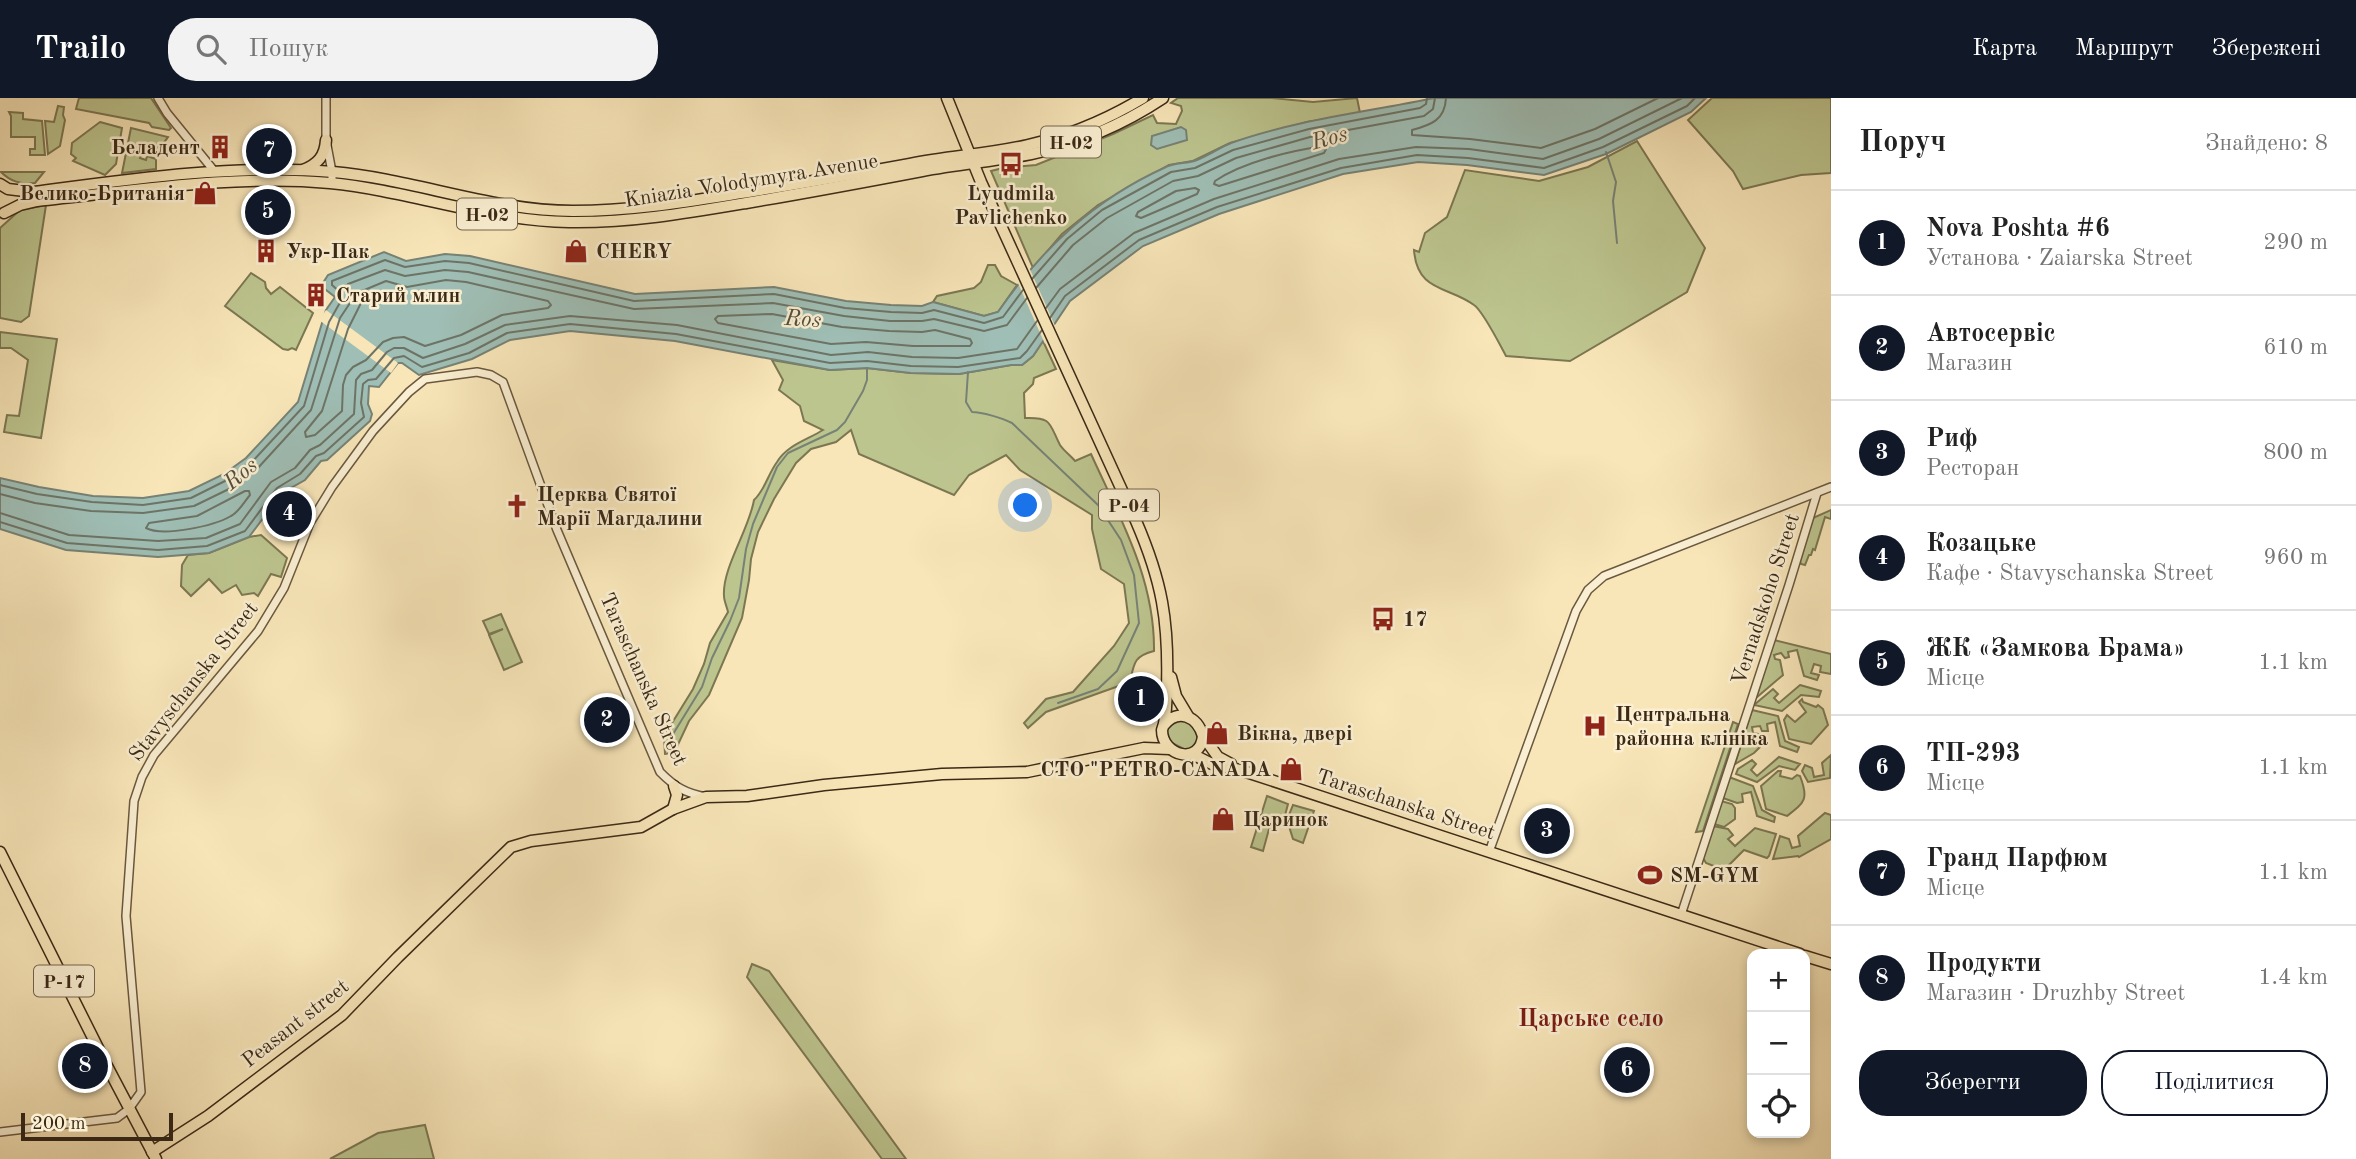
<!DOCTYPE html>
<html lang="uk">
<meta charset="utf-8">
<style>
body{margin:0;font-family:"Old Standard TT",serif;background:#f2f2f2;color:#222}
.controls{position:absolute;right:21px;bottom:21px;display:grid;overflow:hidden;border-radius:14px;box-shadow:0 4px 10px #0003}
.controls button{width:63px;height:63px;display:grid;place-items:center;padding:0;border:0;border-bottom:2px solid #e0e0e0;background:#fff;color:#222;font:35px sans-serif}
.scale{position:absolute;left:21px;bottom:18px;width:152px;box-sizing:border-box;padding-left:7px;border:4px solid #3b2916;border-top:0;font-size:19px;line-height:24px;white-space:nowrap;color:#3b2916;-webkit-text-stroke:5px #faefd2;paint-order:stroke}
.you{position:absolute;left:1026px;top:408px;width:24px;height:24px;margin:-18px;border:5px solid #fff;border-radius:50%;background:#1a73e8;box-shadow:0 0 0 10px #1a73e833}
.badge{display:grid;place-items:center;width:46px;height:46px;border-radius:50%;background:#111827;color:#fff;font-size:23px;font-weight:700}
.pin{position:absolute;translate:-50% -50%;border:4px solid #fff;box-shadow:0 2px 7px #0006}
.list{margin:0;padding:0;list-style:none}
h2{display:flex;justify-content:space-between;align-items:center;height:91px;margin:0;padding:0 28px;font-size:30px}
h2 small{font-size:23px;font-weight:400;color:#767676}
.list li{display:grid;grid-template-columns:46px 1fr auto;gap:21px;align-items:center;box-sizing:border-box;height:105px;padding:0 28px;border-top:2px solid #e0e0e0}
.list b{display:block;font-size:26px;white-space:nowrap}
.list p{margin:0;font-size:23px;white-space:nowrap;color:#767676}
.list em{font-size:23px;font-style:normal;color:#767676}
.actions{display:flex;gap:14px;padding:21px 28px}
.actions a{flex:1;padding:16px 0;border:2px solid #111827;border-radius:28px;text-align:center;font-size:24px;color:#111827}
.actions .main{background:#111827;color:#fff}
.icon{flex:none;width:38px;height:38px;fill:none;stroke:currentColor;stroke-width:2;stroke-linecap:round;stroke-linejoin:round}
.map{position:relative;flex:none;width:1831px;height:1061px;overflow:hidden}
header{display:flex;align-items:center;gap:42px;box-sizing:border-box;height:98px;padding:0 35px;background:#111827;color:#fff}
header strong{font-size:33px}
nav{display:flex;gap:38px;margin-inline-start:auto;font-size:24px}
.search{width:490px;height:63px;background:#f2f2f2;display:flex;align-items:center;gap:18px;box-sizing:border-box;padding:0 24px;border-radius:28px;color:#767676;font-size:26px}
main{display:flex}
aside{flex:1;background:#fff}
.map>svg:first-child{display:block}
</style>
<header>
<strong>Trailo</strong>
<div class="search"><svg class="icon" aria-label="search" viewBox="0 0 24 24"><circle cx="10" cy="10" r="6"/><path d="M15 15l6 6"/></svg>Пошук</div>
<nav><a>Карта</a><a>Маршрут</a><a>Збережені</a></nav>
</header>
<main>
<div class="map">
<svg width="1831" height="1061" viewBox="0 0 1831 1061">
<rect width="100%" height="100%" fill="#f8e6b9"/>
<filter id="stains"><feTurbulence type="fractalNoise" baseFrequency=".00286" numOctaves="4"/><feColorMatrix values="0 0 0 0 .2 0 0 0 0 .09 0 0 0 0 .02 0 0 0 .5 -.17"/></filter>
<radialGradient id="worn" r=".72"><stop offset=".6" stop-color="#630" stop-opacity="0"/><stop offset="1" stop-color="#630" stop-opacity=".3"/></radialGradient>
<g fill="#bdc58f" stroke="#7c7752" stroke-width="2">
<polygon points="79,0 151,0 171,30 169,32 152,29 149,25 76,11"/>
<polygon points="1178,0 1272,0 1313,4 1357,0 1360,15 1307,24 1253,39 1230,45 1193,63 1169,67 1098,107 1062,136 1033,170 991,73 1003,70 1036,67 1113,36 1153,17 1157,25 1176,26 1182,13 1181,8 1171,5"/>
<polygon points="1712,0 1831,0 1831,75 1801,77 1743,91 1733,73 1688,22"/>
<polygon points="58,8 64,9 63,17 65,22 60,48 48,56 45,23 54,24"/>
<polygon points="9,14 23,15 23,21 42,23 45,57 30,57 30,51 35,51 35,39 11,39 11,18"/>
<polygon points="100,24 122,30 116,66 105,77 73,63 76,60 71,56 72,45"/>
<polygon points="131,30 168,39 160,50 145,46 140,60 146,62 147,58 156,61 156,71 122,75"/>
<path d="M1637,43L1705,150L1687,194L1570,263L1506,258C1500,247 1483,213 1474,207C1448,188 1417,194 1414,152L1419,154L1425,135L1447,119L1465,72L1539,83L1588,69Z"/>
<path d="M1,74H44L35,85C20,86 11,84 1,74Z"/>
<polygon points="743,98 744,102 637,118 568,121 480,111 480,107 568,117 630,115"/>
<polygon points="46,107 29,218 21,224 0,220 0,130 20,112"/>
<polygon points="988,167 995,167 1001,178 1017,187 998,214 984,218 933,204 937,198 974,190 981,184"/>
<polygon points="251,175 265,184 266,190 271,196 280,189 313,215 296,252 292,250 288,252 283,251 225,208"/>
<polygon points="0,234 57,241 41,340 4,334 7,317 19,318 28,262 11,250 0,250"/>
<path d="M1043,243L1056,271L1034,280L1033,286L1024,295L1025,320C1052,319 1049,325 1060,347C1064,353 1071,358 1075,363L1091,356C1120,420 1155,481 1154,553C1134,558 1134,565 1130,584L1046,614L1028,630L1024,625L1046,601L1073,594L1114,548L1129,525L1124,486L1101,471L1092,431V417L1020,372L1006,357L969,377L954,397L859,356L851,332L836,344L811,351L796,365L774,401L758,434L751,461L749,482L742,520L709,597L689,623L674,655L665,656L664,638L693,591L704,566L710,545L728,514C727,509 724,503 724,498C722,470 749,432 754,402C765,392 768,376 777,364C787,347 807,342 823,332L804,323L800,308L779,292L783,282L772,262L830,272L867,270L911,275L959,276L1011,267H1022L1033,258Z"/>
<polygon points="1831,412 1831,421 1825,419 1815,452 1813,451 1811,457 1809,457 1805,467 1801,466 1800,463 1813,420"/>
<polygon points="261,437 287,460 281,479 271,476 258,498 254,495 242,497 236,487 222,495 209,481 191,498 181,488 182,467 188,457 209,455 249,439"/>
<polygon points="501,516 522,564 504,572 489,537 503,531 489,536 483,523"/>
<polygon points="1774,542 1831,556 1831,576 1820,574 1821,568 1814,566 1811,575 1819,577 1817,582 1804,578 1797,552 1788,554 1789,559 1785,560 1781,555 1774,557 1775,561 1780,562 1783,577 1756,600"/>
<polygon points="1800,587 1821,593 1819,599 1801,597 1782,613 1754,607 1773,591 1778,596 1774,600 1779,605"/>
<polygon points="1802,601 1803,604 1816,609 1818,607 1823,611 1828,627 1811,646 1789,641 1784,622 1787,617 1795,624 1806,614 1799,604"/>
<polygon points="1752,612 1778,618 1785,643 1799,649 1797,654 1780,648 1775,624 1767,626 1768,633 1762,633 1760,628 1752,629 1753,635 1759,636 1760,649 1754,655 1735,666"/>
<path d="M1174,621L1188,622C1196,633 1200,637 1195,650L1186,652L1170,644L1165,633Z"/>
<polygon points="1733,624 1738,626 1703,733 1696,734"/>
<polygon points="1831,657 1830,680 1808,684 1802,673 1805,667 1812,670 1814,679 1824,677 1822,665"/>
<polygon points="1779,659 1800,666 1795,672 1779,668 1757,684 1736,676 1738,671 1752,662 1756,666 1751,672 1757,678"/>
<path d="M1778,673H1781L1780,678L1792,681L1797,677L1800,678C1809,701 1805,704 1787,718L1766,711L1761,688Z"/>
<polygon points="1729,679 1753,688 1762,712 1775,719 1774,724 1757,718 1751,694 1742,696 1743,704 1737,705 1723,700"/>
<polygon points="1267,698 1288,706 1284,721 1269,731 1263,753 1251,749"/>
<polygon points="1721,703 1732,706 1735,710 1735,721 1724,729 1714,726"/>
<polygon points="1293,707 1314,713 1303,745 1293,741 1287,722"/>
<polygon points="1825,715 1831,717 1831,741 1799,759 1798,758 1773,761 1780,738 1789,741 1792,750 1800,748 1798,738"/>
<polygon points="1713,728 1728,731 1733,737 1728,741 1735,748 1755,730 1776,736 1769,758 1767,760 1744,752 1724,772 1706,765 1703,760"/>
<polygon points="752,866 769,873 906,1061 882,1061 747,879"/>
<polygon points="425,1027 434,1061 330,1061 378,1035"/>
</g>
<g fill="#9fbeb5" stroke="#778275" stroke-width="2">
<path d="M1434,0H1706L1691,14L1606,56L1544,77L1467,67L1418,64L1343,76L1219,116L1143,148L1070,203L1033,258L1022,267H1011L959,276L911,275L867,270L830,272L675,243L570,233L510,242L472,261L419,277L402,265H398L379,289L369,288L368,306L372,316L370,323L327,362L321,363L305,382L282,395L249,439L209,455L158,459L66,452L0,431V380L39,389L93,398L143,400L189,393L224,376L246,360L298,304L326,212L335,199L321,188L328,177L384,154L406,163L445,156L470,158L635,196L774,189L846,203L891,207L922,208L933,204L984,218L998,214C1042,150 1095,101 1166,69C1175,64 1187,66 1197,62C1209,57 1219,50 1231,45C1296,22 1367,14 1434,0Z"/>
<polygon points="1181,29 1186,32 1187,42 1157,51 1151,47 1152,38"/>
</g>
<g fill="#f8e6b9">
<polygon points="1029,169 1056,230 1045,246 1017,183"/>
<polygon points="326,212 398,265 391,275 319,222"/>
</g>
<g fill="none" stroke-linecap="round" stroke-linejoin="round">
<g stroke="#6d7466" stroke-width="2">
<path d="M1446,0C1445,22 1431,27 1412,32V37L1470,41L1541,50L1595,31L1658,0"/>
<path d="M1323,48L1326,51L1324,55L1219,88L1214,86L1215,83C1243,64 1290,53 1323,48Z"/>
<polygon points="1195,90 1199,92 1197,96 1141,120 1136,118 1138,114 1176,93"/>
<polyline points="1032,181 1067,141 1102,112 1171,74 1195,70 1233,52 1309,31 1420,10 1426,6 1427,0"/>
<polygon points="446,182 466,184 548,203 551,207 548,210 502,217 461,237 425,248 404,239 393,240 383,244 366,262 353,269 346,277 343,287 342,313 315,337 306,339 305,334 322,313 348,231 360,207 362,193 386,183 407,189"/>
<polyline points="1036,190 1073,147 1107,120 1173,83 1198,78 1236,60 1310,39 1424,18 1433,11 1435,0"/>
<polyline points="1046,210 1060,191 1134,135 1214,101 1339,61 1416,49 1469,51 1543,61 1599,41 1682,0"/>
<polygon points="772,216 842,229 889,233 922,234 935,232 970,241 972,245 970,248 913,248 866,244 831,246 718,225 715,221 718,218"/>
<polyline points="1050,220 1065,198 1139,142 1217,109 1341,70 1417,57 1468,60 1544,70 1603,49 1687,8 1695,0"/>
<polyline points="0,387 37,396 92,404 143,407 191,400 227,382 251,365 304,308 329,224 342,201 341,195 332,187 332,183 385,162 405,169 445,163 469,165 634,203 774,196 845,210 891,214 922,215 934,212 984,225 1003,219 1023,192"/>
<path d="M245,393H249L250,397C244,404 239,414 231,418C214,428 163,439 146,430L149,425L197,418Z"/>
<polyline points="0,396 35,405 91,413 143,415 194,408 231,390 257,371 311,312 340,220 350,205 348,186 385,172 405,178 445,172 468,174 634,211 773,205 844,218 890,223 922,223 934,221 984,233 1007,227 1027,200"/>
<polyline points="0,415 69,437 158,443 206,440 240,426 271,384 295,370 310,352 320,347 354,316 356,282 361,276 372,272 387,254 394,250 404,250 423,260 465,246 505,227 570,218 677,227 831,257 868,254 912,259 958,260 1017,251 1037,223"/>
<polyline points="0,424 67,445 158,452 207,448 245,433 277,390 300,376 316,358 324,355 364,319 361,305 363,286 368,282 376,281 394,260 404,258 422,269 469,255 507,235 570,226 676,236 830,265 867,263 911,268 958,269 1020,260 1027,253 1042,232"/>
</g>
<g stroke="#778275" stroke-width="2">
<polyline points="1606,54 1616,84 1613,103 1617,145"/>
<path d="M968,274L966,304L972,314C982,314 1002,320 1012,325L1098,407L1121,442L1134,477L1139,525L1117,573L1098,591L1058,605"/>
<polyline points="670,641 702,589 712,560 730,523 739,500 746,451 753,426 777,369 788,355 837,332 845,324 863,293 867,282 867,270"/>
</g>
<g stroke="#6a583f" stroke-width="10">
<g id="minor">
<polyline points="158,0 167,15 215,74"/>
<polyline points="326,0 326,42 332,74 332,85"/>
<polyline points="1489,754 1576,513 1588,492 1604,478 1831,389"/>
<polyline points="1681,817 1789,487 1817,395"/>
<path d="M0,1034L117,1020L129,1011L141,994L126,818L134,703L142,679L154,657L258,533L284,490L310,425L332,389L373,333L409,294L425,281L477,274L491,277L503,284L557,432L660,674C675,689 685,695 706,699"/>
</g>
</g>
<g stroke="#3b2916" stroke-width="13">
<g id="major">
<path d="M947,0L981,84L1136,423C1162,483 1169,523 1167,590C1166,603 1167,620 1162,632C1162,658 1200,668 1203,638C1197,618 1178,610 1164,627"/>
<path d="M303,72C318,66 325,58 326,42"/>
<path d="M0,86L8,91L33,94C131,81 233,66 333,74C414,81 491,113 573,113C633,113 690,103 748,94C802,85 856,76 910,66C949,58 990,56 1028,47C1068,38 1108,21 1143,0"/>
<path d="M4,115L20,107L37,103C134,93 233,76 330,85C411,93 487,123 569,124C629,125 687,115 746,105C805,95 864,84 922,73C958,66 995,63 1031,56C1076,47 1124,26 1163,0"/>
<polyline points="1171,579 1176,598 1188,618"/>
<polyline points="1203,638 1218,659 1231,666"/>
<polyline points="1192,656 1212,666 1240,672 1800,856"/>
<polyline points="673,711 677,697 674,688"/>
<polyline points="0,754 107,968 156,1061"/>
<polyline points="1805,858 1831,866"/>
<polyline points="152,1054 208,1018 342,917 398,859 511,749 531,743 641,729 673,711 706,699 747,698 824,687 942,676 1027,674 1144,650 1170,651"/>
</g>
</g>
<use href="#minor" stroke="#faefd2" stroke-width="7"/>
<use href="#major" stroke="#f8e6b9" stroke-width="10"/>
</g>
<defs>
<g id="building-bare" transform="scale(1.89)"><path d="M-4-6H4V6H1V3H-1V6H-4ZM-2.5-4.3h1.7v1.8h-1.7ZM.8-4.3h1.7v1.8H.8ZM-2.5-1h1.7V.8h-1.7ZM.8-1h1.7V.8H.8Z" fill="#8f2418" stroke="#faefd2" stroke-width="2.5" paint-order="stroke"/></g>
<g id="bus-bare" transform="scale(1.89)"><path d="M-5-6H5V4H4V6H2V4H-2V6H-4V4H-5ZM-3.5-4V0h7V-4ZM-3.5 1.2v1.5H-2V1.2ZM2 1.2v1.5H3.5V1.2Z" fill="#8f2418" stroke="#faefd2" stroke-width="2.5" paint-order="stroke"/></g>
<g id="shop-bare" transform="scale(1.89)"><path d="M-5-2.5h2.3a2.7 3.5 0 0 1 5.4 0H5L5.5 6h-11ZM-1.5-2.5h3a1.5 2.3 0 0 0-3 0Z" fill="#8f2418" stroke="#faefd2" stroke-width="2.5" paint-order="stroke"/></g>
<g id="church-bare" transform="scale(1.89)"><path d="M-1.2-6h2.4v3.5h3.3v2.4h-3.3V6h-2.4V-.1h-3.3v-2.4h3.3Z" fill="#8f2418" stroke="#faefd2" stroke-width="2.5" paint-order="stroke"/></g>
<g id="hospital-bare" transform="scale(1.89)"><path d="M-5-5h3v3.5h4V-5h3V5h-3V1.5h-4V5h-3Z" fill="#8f2418" stroke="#faefd2" stroke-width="2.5" paint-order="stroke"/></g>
<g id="stadium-bare" transform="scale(1.89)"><path d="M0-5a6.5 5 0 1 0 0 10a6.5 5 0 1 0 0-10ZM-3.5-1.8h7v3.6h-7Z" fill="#8f2418" stroke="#faefd2" stroke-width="2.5" paint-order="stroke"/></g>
</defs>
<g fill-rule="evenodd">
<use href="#building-bare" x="220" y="49"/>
<use href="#bus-bare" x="1011" y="66"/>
<use href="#shop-bare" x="205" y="95"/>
<use href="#building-bare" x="266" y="153"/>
<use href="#shop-bare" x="576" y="153"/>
<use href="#building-bare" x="316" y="197"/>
<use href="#church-bare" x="517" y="408"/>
<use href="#bus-bare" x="1383" y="521"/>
<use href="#hospital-bare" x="1595" y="628"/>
<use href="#shop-bare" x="1217" y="635"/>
<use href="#shop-bare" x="1291" y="671"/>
<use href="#shop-bare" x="1223" y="721"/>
<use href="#stadium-bare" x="1650" y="777"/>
</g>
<g text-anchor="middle" stroke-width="5" stroke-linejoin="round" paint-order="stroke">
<g fill="#faefd2" stroke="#74644e" stroke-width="2">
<rect x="1041" y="28.5" width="60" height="31" rx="5"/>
<rect x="457" y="100.5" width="60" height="31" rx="5"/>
<rect x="1099" y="391.5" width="60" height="31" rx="5"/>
<rect x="34" y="867.5" width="60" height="31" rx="5"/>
</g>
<g font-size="19" font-weight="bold" fill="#3b2916">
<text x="1071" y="51">Н-02</text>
<text x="487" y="123">Н-02</text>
<text x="1129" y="414">Р-04</text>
<text x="64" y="890">Р-17</text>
</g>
<g font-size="21" font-weight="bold" fill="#3b2916" stroke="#faefd2" text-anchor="start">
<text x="200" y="56" text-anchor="end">Беладент</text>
<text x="185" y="102" text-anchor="end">Велико-Британія</text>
<text x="1011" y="102" text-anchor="middle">Lyudmila<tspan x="1011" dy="24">Pavlichenko</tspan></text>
<text x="286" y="160">Укр-Пак</text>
<text x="596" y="160">CHERY</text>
<text x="336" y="204">Старий млин</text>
<text x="537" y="403">Церква Святої<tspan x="537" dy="24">Марії Магдалини</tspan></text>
<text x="1403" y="528">17</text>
<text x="1615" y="623">Центральна<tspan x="1615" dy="24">районна клініка</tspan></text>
<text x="1237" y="642">Вікна, двері</text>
<text x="1271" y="678" text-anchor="end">СТО "PETRO-CANADA</text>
<text x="1243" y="728">Царинок</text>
<text x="1670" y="784">SM-GYM</text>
</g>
<g font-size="21" fill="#3b2916" stroke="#faefd2">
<text transform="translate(751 82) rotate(-9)" y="7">Kniazia Volodymyra Avenue</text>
<text transform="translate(1765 501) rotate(-72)" y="7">Vernadskoho Street</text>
<text transform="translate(644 581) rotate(66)" y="7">Taraschanska Street</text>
<text transform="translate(193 583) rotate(-52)" y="7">Stavyschanska Street</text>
<text transform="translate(1406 706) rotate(18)" y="7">Taraschanska Street</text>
<text transform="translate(295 925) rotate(-38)" y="7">Peasant street</text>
</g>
<g font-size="23" font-style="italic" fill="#544e3e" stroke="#faefd2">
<text transform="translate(1329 39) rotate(-16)" y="8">Ros</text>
<text transform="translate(803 220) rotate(4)" y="8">Ros</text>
<text transform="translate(240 375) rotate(-40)" y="8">Ros</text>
</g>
<g font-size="24" font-weight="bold" fill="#7a1f14" stroke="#faefd2">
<text x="1591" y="928">Царське село</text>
</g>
</g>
<rect width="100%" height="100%" filter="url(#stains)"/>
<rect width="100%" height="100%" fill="url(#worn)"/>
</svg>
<div class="controls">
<button>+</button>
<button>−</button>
<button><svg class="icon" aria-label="locate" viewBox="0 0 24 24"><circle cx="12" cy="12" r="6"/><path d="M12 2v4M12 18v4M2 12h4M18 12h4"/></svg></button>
</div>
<div class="scale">200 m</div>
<div class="you"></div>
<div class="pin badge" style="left:1141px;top:601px">1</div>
<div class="pin badge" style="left:607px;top:622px">2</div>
<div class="pin badge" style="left:1547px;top:733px">3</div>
<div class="pin badge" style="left:289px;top:416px">4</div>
<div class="pin badge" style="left:268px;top:114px">5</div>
<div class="pin badge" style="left:1627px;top:972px">6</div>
<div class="pin badge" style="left:269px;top:53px">7</div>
<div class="pin badge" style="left:85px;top:968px">8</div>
</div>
<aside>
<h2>Поруч<small>Знайдено: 8</small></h2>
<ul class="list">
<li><span class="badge">1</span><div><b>Nova Poshta #6</b><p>Установа · Zaiarska Street</p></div><em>290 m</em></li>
<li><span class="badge">2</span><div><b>Автосервіс</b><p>Магазин</p></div><em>610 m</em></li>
<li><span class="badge">3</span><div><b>Риф</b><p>Ресторан</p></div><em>800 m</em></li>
<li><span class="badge">4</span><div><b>Козацьке</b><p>Кафе · Stavyschanska Street</p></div><em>960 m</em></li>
<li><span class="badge">5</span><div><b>ЖК «Замкова Брама»</b><p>Місце</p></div><em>1.1 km</em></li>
<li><span class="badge">6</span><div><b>ТП-293</b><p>Місце</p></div><em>1.1 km</em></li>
<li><span class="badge">7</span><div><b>Гранд Парфюм</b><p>Місце</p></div><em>1.1 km</em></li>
<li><span class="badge">8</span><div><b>Продукти</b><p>Магазин · Druzhby Street</p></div><em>1.4 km</em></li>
</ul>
<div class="actions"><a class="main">Зберегти</a><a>Поділитися</a></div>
</aside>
</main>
